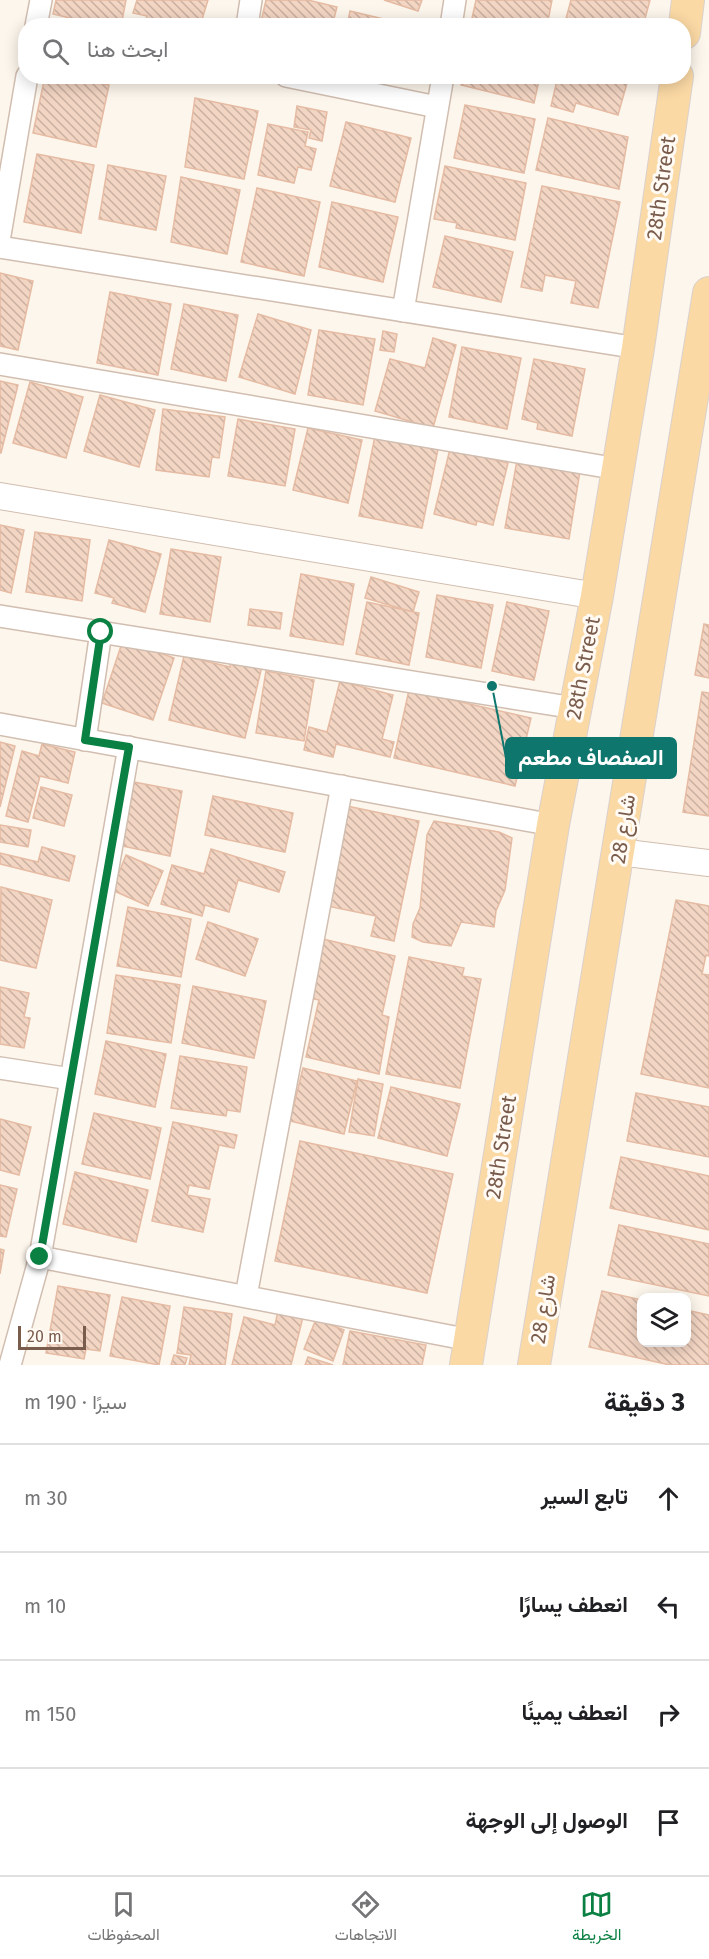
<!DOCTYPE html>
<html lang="ar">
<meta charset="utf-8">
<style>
body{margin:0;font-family:"Fira Sans",Vazirmatn,sans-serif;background:#f2f2f2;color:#202124;direction:rtl}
.controls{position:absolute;right:18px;bottom:18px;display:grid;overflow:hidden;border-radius:12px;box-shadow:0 3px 15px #0003}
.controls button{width:54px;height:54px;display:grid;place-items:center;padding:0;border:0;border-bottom:2px solid #e0e0e0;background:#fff;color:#202124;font:30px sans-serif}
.scale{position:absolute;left:18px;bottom:15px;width:68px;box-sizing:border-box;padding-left:6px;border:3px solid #7a5c4d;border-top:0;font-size:16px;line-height:21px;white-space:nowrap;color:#7a5c4d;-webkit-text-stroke:4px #fffaf3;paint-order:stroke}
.stop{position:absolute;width:18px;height:18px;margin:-14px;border:4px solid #0b8043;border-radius:50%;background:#fff}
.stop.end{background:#0b8043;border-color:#fff;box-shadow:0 2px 6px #0008}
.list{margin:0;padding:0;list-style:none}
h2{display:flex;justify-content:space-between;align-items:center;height:78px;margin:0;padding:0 24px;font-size:26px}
h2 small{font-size:20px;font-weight:400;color:#757577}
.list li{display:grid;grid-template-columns:39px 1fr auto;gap:18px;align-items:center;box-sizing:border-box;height:108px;padding:0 24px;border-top:2px solid #e0e0e0}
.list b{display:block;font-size:22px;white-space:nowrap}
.list em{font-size:20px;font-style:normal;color:#757577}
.icon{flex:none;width:33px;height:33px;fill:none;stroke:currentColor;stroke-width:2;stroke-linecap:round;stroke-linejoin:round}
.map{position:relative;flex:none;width:709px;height:1365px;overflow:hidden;direction:ltr}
.search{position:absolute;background:#fff;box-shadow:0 3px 15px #0003;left:18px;right:18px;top:18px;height:66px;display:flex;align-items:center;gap:15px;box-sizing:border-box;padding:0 21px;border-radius:24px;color:#757577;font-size:22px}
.sheet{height:510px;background:#fff}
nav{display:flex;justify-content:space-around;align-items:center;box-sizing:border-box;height:84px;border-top:2px solid #e0e0e0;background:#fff;font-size:16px;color:#757577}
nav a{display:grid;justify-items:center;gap:3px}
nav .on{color:#0b8043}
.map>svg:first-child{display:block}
</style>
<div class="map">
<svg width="709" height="1365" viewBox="0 0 709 1365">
<defs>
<pattern id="building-back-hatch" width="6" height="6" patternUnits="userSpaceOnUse" patternTransform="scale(1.5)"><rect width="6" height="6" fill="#f3d5c3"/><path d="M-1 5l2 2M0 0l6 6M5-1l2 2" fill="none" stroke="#cab0a1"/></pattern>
</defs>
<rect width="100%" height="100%" fill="#fdf6ec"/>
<g fill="url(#building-back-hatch)" stroke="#e6bba3" stroke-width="1.5">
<polygon points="56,0 126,0 121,26 103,26 53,14"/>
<polygon points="137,0 208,0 200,26 144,26 147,16 133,13"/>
<polygon points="266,0 308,0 337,7 332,26 260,26"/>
<polygon points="384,0 422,0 418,11"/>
<polygon points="476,0 552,0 547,26 471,23"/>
<polygon points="571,0 650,0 643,26 564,26"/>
<polygon points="350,11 413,26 347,26"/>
<polygon points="45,76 67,76 109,85 96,147 33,133"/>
<polygon points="385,76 411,76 410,82"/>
<polygon points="463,76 540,76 534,103 461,85"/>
<polygon points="558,76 629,76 618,115 576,103 573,112 551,106"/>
<polygon points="195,98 258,111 244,179 185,167"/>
<polygon points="465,105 535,119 524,173 454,158"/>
<polygon points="297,106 327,112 322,141 309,138 311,130 294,127"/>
<polygon points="548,118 628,137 619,189 536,170"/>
<polygon points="346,122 411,138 395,202 330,186"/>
<polygon points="268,124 308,132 305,146 316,149 311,170 298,167 294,183 258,175"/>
<polygon points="37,154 94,165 81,233 24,222"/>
<polygon points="108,165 166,176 156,230 99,219"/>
<polygon points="445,166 526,183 515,240 456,228 457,223 434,219"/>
<polygon points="181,177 240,190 227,254 171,242"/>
<polygon points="542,186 620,202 598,308 571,303 576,281 545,275 542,291 521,287"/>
<polygon points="257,188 320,202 304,276 241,262"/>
<polygon points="332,202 398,217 383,282 319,267"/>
<polygon points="445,236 513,252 501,302 433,287"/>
<polygon points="0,273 33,281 18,350 0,346"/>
<polygon points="110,292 171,304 158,375 97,363"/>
<polygon points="184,304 238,315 226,381 171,369"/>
<polygon points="258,314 311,330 295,394 239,377"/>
<polygon points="319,330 375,339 363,405 308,395"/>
<polygon points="383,331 397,334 394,352 380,350"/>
<polygon points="433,338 456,345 433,428 375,411 390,359 425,368"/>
<polygon points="462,347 521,358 507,429 449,417"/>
<polygon points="534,359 585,369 572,436 537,429 538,423 522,419"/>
<polygon points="0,381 18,385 1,453 0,453"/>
<polygon points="30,382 83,397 66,458 13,443"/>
<polygon points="100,395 155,410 139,467 84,451"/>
<polygon points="163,409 225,417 219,458 212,457 209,477 156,470"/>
<polygon points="238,419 295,429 285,486 228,476"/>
<polygon points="308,428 362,440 348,503 293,490"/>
<polygon points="375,436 438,449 422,528 359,516"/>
<polygon points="450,449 508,463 493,525 477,521 476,525 434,514"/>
<polygon points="517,460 580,471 569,539 505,528"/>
<polygon points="0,525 24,530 11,593 0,590"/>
<polygon points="35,532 90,540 82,601 26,592"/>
<polygon points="109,540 161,554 145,612 112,603 114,598 95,593"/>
<polygon points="171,549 221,557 210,622 160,614"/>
<polygon points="301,574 354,584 343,645 290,636"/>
<polygon points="371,577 419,592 413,612 365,598"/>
<polygon points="437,595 493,605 481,668 426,657"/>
<polygon points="367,602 419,613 409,665 356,654"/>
<polygon points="507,602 549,611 534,680 492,671"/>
<polygon points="250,609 282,613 280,629 248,625"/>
<polygon points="704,624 709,625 709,678 695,675"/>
<polygon points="123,640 174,658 153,720 102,703"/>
<polygon points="184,656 230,667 231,659 262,666 245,738 169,720"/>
<polygon points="266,671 314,680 304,741 256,733"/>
<polygon points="340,681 393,695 382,739 394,742 390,757 336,744 333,757 304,750 309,727 327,732"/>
<polygon points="409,690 531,718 515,786 394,758"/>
<polygon points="702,692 709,693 709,816 683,812"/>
<polygon points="0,742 15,746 0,807"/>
<polygon points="42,744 75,752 68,783 40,776 28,822 6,816 22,751 39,756"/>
<polygon points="134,782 182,791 170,856 122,846"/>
<polygon points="41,787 72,795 64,826 33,818"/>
<polygon points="213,796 293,813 285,852 205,835"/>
<polygon points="347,806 419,821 394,941 371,936 376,916 327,906"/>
<polygon points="434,821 499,832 512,838 505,890 496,911 494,927 461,922 451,946 423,942 412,937 413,924 420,908 427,835"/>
<polygon points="0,825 31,830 28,847 0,842"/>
<polygon points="42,847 75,856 69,881 0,864 0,853 38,862"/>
<polygon points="211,849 285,872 279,892 238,880 229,912 205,905 202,916 161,904 172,865 204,874"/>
<polygon points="126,855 163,871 148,906 112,890"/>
<polygon points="1,887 52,900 36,968 0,960"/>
<polygon points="676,900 709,906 709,956 706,955 702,974 709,975 709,1088 641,1074"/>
<polygon points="128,907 191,919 181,977 117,966"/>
<polygon points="208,922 258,939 245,976 196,959"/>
<polygon points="323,939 395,956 382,1015 389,1017 379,1074 306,1057 319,1000 309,998"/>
<polygon points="409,957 464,968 462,976 481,979 460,1088 386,1074"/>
<polygon points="116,975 180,985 171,1043 107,1033"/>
<polygon points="193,986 266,1001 254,1058 182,1043"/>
<polygon points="0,987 29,993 24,1017 30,1018 24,1048 0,1044"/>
<polygon points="106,1041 166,1054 155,1107 95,1094"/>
<polygon points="180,1056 247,1067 240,1112 227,1110 226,1116 171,1108"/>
<polygon points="303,1068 357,1081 344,1134 290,1121"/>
<polygon points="358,1079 383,1084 374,1136 349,1132"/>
<polygon points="391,1087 460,1104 447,1156 378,1138"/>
<polygon points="636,1093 709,1107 709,1157 627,1141"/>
<polygon points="94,1113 161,1128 150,1179 82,1164"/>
<polygon points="0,1119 31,1127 19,1175 0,1170"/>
<polygon points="173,1122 237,1135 234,1148 219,1145 209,1189 189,1185 187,1195 210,1199 203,1232 152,1221"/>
<polygon points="300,1141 453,1174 427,1293 275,1261"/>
<polygon points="621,1157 709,1176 709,1230 610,1208"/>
<polygon points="75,1172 148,1190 136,1242 63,1224"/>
<polygon points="0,1185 17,1189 6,1237 0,1236"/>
<polygon points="619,1225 709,1244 709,1296 608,1275"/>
<polygon points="0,1249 4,1250 0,1274"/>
<polygon points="58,1286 110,1295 100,1351 86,1349 84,1359 46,1353"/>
<polygon points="602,1291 642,1300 642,1342 686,1342 686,1310 709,1315 709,1365 670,1365 589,1347"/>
<polygon points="122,1297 170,1306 159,1365 110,1356"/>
<polygon points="184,1307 232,1314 225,1365 189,1365 191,1355 177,1353"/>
<polygon points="278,1311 303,1317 291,1365 232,1365 244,1317 275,1325"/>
<polygon points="316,1319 344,1330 333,1361 304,1349"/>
<polygon points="350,1331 426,1345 422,1365 343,1365"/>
<polygon points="174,1355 187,1358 185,1365 171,1365"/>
<polygon points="308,1357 333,1365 305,1365"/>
</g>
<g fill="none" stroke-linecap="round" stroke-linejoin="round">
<g stroke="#d1beb0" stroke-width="24">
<g id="minor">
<polyline points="36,26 41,0"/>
<polyline points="247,26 251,0"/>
<polyline points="451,26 455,0"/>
<polyline points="286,76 437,107"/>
<polyline points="0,235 27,76"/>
<polyline points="0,247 638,348"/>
<polyline points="403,311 443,76"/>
<polyline points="0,364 618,469"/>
<polyline points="0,616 575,708"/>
<polyline points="0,724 553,825"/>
<polyline points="85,740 101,632"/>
<polyline points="129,747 40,1257 470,1340"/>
<polyline points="0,1068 71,1079"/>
<polyline points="246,1296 342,786"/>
<polyline points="10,1365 40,1257"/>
</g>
</g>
<g stroke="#d1beb0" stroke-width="28">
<g id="tertiary">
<polyline points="0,496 597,596"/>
<polyline points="619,852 709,863"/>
</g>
</g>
<g stroke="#dad1cd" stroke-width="34">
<g id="primary">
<polyline points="684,33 688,0"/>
<polyline points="466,1365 553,825 597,596 638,348 677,76"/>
<polyline points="534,1365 709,293"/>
</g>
</g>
<use href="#minor" stroke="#fff" stroke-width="21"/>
<use href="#tertiary" stroke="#fff" stroke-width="26"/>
<use href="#primary" stroke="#fbd9a5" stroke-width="32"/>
</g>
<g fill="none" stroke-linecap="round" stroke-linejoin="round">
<polyline stroke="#0b8043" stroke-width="8" points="40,1257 129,747 85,740 101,632"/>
</g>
<g text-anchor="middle" stroke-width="6" stroke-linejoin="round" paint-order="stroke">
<g font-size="21" fill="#7a5c4d" stroke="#fffaf3">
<text transform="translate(661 188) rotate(-82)" y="7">28th Street</text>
<text transform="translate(583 668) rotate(-79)" y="7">28th Street</text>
<text transform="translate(623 829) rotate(-81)" y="7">شارع 28</text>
<text transform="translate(501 1147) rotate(-81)" y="7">28th Street</text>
<text transform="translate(543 1309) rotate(-81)" y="7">شارع 28</text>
</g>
</g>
<path fill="none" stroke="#0f766e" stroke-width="2" d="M492 686L506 758"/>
<circle fill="#0f766e" stroke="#fffaf3" stroke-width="2" cx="492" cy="686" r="6"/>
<rect fill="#0f766e" stroke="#0f766e" stroke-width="2" x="506" y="738" width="170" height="40" rx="6"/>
<g font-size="22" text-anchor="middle" font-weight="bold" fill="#fff">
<text x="591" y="765">الصفصاف مطعم</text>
</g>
</svg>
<div class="controls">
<button><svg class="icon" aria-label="layers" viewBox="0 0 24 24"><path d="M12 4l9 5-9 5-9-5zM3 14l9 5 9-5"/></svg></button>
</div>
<div class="scale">20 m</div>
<div class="stop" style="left:101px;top:632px"></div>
<div class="stop end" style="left:40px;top:1257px"></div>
<div class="search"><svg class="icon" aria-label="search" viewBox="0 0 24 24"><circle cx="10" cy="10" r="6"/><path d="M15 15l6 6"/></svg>ابحث هنا</div>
</div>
<section class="sheet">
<h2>3 دقيقة<small>سيرًا · 190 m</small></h2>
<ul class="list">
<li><svg class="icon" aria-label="ahead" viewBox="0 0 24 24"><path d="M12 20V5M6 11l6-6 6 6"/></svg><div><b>تابع السير</b></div><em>30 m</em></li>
<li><svg class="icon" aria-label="left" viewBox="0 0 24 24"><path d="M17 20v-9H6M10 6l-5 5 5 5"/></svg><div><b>انعطف يسارًا</b></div><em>10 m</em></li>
<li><svg class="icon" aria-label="right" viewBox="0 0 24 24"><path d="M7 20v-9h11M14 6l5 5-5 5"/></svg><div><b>انعطف يمينًا</b></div><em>150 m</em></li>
<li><svg class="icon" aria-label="arrive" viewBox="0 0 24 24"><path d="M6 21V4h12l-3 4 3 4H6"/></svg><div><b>الوصول إلى الوجهة</b></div></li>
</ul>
</section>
<nav>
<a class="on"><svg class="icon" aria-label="map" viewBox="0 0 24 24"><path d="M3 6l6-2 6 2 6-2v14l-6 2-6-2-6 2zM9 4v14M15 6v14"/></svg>الخريطة</a>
<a><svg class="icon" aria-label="directions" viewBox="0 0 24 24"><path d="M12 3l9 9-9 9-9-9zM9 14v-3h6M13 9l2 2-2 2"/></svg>الاتجاهات</a>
<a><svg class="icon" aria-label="saved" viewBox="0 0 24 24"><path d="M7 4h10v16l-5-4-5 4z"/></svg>المحفوظات</a>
</nav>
